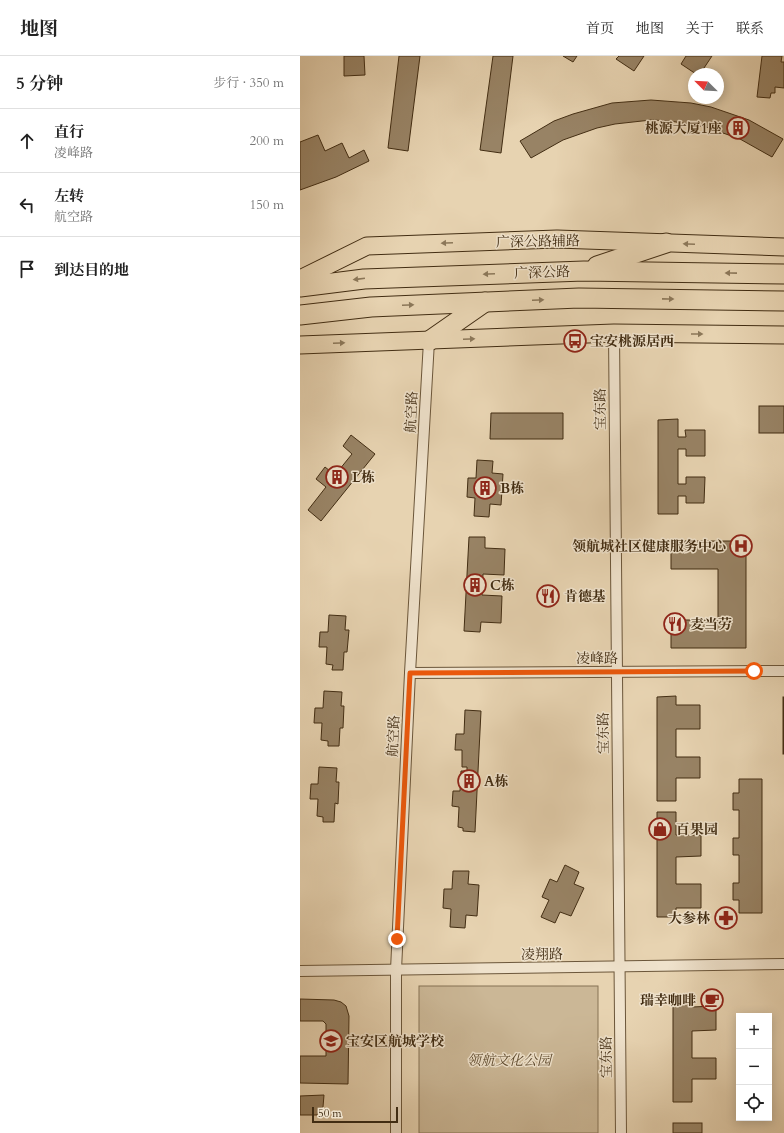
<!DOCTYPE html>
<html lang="zh">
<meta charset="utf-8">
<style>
body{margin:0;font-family:Cardo,"Noto Serif SC",serif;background:#f2f2f2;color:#222}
.controls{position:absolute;right:12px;bottom:12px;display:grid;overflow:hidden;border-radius:0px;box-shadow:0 2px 10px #0003}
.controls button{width:36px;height:36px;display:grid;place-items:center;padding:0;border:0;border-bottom:1px solid #e0e0e0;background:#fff;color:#222;font:20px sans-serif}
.compass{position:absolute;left:388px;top:12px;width:36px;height:36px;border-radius:50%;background:#fff;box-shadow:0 2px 10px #0003;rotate:294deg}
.scale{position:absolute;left:12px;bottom:10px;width:86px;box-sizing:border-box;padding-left:4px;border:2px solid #422d13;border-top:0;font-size:11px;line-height:14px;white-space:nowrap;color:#422d13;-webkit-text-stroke:3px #efe2cc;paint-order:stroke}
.stop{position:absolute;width:12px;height:12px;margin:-9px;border:3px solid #ea580c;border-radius:50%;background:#fff}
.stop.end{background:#ea580c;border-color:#fff;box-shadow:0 1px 4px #0008}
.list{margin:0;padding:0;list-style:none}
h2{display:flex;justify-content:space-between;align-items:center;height:52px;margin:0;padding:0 16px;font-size:17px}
h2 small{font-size:13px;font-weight:400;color:#767676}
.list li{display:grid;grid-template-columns:26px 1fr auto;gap:12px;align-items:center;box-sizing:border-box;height:64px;padding:0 16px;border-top:1px solid #e0e0e0}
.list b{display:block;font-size:15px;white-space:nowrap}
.list p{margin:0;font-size:13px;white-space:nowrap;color:#767676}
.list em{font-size:13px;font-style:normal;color:#767676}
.icon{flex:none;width:22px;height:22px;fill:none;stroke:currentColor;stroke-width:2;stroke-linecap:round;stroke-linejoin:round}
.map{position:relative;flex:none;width:484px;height:1077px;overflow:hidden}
header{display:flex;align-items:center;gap:24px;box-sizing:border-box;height:56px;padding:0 20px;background:#fff;border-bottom:1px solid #e0e0e0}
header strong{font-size:19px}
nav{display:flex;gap:22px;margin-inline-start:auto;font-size:14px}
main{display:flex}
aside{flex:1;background:#fff}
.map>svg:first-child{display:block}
</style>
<header>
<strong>地图</strong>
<nav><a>首页</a><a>地图</a><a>关于</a><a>联系</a></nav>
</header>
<main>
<aside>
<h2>5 分钟<small>步行 · 350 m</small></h2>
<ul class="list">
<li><svg class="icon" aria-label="ahead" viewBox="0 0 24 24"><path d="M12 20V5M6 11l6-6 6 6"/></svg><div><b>直行</b><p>凌峰路</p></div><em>200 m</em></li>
<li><svg class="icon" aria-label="left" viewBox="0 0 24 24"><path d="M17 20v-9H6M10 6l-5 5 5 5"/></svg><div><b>左转</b><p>航空路</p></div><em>150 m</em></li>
<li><svg class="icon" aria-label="arrive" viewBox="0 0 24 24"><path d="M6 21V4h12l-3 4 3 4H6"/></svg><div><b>到达目的地</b></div></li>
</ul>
</aside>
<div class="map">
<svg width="484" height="1077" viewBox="0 0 484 1077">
<rect width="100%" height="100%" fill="#e7d3b1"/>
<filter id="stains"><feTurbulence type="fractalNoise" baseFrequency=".005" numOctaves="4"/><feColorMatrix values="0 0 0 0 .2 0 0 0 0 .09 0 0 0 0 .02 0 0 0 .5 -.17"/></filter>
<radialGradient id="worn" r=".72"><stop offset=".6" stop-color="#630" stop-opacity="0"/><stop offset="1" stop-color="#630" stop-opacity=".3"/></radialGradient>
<rect fill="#cbb796" stroke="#867254" x="119" y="930" width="179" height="147"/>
<g fill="#988365" stroke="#422d13">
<polygon points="44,0 64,0 65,19 44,20"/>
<polygon points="99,0 120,0 108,95 88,92"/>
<polygon points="193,0 213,0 201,97 180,94"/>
<polygon points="263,0 277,0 273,6"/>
<polygon points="319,0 344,0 334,15 316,3"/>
<polygon points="386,0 412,0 400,18 396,18 381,8"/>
<polygon points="462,0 482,0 481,6 484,6 484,32 475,31 475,37 471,37 470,42 457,41"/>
<polygon points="351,44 391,47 411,51 449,64 483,83 472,101 440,83 406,71 370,65 351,64 315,68 297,72 263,84 231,102 220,85 254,65 273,58 312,47"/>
<polygon points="18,79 25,95 42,87 49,102 64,94 69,105 36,121 0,134 0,86"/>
<rect x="459" y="350" width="25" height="27"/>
<polygon points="191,357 263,357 263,383 190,383"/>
<polygon points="378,363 378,381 386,381 385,374 405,374 405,400 386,400 386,393 378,393 378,428 386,428 386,421 405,421 404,447 386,447 386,440 378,440 378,458 358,458 358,364"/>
<polygon points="51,379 75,398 21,465 8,454 26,431 16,423 25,411 35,419 52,398 43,390"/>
<polygon points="177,404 193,405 192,417 203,418 201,449 190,448 189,461 174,460 175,442 167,441 168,422 176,422"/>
<polygon points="169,481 185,481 185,492 205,493 204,519 183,518 182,539 202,540 201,567 181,566 180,576 164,575"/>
<polygon points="371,485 446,485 446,592 371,592 371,564 418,564 418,513 371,513"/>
<polygon points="29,559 46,560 45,574 49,574 47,596 44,596 43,614 32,614 33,609 26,608 27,591 19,591 20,576 28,576"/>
<polygon points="24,635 42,636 41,650 44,650 43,672 40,672 39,690 28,690 28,685 21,684 22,667 14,667 15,652 23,652"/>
<polygon points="376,640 376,649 400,649 400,673 376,673 376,701 400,701 400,722 376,722 376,745 357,745 357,641"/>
<rect x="483" y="641" width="1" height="57"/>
<polygon points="165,654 181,655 175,776 163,775 163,772 158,771 159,751 152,750 153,735 160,735 161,715 167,715 167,711 162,711 162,694 155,694 156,678 164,678"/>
<polygon points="19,711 37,712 36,726 39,726 38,748 35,747 34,766 23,766 23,761 17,760 18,743 10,743 11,728 18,728"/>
<polygon points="439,723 462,723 462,857 439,857 439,844 433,844 433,827 439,827 439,799 433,799 433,782 439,782 439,754 433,754 433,737 439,737"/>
<polygon points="357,756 376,756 376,779 401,779 401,800 376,801 376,828 401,828 401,852 376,852 376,861 357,861"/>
<polygon points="265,809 279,816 274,828 284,832 271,860 260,856 255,867 241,861 249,844 242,841 250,823 257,826"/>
<polygon points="153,815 169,815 168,828 179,829 177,860 166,859 165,872 150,871 151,853 143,852 144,833 152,833"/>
<polygon points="373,941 392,941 392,951 416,950 416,974 392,975 392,1002 416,1002 416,1023 392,1023 392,1046 373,1046"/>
<polygon points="0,943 34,944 41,946 46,950 49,960 48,1028 0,1027 0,1000 26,1000 26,968 23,965 0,965"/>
<polygon points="24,1039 23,1051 19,1054 17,1059 0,1059 0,1040"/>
<rect x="373" y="1067" width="29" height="10"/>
</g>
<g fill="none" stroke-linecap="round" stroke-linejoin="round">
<g stroke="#6b563a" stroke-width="12">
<g id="street">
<polyline points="314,277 321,1077"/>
<polyline points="110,617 484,615"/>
<polyline points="0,915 484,908"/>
<polyline points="96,1077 96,914 110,617 129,285"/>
</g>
</g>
<g stroke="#422d13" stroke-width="19">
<g id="primary">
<polyline points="0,223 67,190 257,183 484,191"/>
<polyline points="0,289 314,277 484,279"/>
</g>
</g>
<g stroke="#422d13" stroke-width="21">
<g id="highway">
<polyline points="297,210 366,187"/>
<polyline points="0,231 64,223 284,215 484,218"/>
<polyline points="0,259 71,251 279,242 484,245"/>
<polyline points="129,285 185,246"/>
</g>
</g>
<use href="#street" stroke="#efe2cc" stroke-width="10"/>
<use href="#primary" stroke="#e7d3b1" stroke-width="17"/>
<use href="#highway" stroke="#e7d3b1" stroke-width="19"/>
</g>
<defs><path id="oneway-solid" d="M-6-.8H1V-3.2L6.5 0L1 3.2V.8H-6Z"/></defs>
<g fill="#8c785a">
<use href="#oneway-solid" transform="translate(147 187) rotate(178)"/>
<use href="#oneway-solid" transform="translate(389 188) rotate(-178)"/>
<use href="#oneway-solid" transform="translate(431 217) rotate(-179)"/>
<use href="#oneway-solid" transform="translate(189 218) rotate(178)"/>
<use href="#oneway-solid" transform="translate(59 223) rotate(173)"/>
<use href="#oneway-solid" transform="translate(368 243) rotate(1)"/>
<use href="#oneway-solid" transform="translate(238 244) rotate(-2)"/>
<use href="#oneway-solid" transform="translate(108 249) rotate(-2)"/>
<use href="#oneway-solid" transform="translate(397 278)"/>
<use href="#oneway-solid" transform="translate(169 283) rotate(-2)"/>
<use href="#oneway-solid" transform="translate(39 287) rotate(-2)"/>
</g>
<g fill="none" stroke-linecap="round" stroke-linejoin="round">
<polyline stroke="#ea580c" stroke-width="5" points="97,883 110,617 454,615"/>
</g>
<defs>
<g id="building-ring" transform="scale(1.15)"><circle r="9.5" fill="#efe2cc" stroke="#8f2418" stroke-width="1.5"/><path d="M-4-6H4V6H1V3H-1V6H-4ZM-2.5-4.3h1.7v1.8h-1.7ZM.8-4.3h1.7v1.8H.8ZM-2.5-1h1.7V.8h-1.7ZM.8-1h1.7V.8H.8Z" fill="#8f2418"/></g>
<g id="bus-ring" transform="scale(1.15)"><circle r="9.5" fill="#efe2cc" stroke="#8f2418" stroke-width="1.5"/><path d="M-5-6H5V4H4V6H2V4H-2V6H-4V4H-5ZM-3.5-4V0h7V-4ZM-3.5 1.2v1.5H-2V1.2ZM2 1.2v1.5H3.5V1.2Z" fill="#8f2418"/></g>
<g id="hospital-ring" transform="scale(1.15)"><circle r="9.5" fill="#efe2cc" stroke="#8f2418" stroke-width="1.5"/><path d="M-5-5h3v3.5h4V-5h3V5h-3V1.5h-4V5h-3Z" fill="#8f2418"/></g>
<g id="restaurant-ring" transform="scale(1.15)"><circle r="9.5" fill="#efe2cc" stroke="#8f2418" stroke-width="1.5"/><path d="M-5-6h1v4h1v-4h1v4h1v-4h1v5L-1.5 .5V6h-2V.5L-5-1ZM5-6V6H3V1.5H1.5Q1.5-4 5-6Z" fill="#8f2418"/></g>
<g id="shop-ring" transform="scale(1.15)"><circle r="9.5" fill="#efe2cc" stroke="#8f2418" stroke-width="1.5"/><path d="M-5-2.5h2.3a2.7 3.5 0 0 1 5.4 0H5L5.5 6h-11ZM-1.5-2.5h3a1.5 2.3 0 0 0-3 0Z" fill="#8f2418"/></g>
<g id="pharmacy-ring" transform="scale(1.15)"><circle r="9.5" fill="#efe2cc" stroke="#8f2418" stroke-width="1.5"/><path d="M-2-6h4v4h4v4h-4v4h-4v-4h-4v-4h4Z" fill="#8f2418"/></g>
<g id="cafe-ring" transform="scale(1.15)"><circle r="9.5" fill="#efe2cc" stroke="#8f2418" stroke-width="1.5"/><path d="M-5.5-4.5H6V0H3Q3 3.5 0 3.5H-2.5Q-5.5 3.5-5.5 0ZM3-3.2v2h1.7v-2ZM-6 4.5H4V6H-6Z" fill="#8f2418"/></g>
<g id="school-ring" transform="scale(1.15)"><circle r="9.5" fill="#efe2cc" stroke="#8f2418" stroke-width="1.5"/><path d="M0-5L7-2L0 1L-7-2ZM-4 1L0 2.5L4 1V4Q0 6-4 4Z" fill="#8f2418"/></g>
</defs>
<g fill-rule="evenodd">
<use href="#building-ring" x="438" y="72"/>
<use href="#bus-ring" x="275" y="285"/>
<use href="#building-ring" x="37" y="421"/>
<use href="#building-ring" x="185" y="432"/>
<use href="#hospital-ring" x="441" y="490"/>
<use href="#building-ring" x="175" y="529"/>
<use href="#restaurant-ring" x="248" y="540"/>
<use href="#restaurant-ring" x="375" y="568"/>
<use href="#building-ring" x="169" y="725"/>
<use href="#shop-ring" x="360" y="773"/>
<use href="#pharmacy-ring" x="426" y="862"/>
<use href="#cafe-ring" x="412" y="944"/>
<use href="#school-ring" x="31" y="985"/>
</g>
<g text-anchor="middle" stroke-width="3" stroke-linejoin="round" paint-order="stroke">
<g font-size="14" font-weight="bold" fill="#422d13" stroke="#efe2cc" text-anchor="start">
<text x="422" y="77" text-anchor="end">桃源大厦1座</text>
<text x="290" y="290">宝安桃源居西</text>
<text x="52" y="426">L栋</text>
<text x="200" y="437">B栋</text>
<text x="426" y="495" text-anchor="end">领航城社区健康服务中心</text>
<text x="190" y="534">C栋</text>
<text x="264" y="545">肯德基</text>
<text x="390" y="573">麦当劳</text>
<text x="184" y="730">A栋</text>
<text x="376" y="778">百果园</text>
<text x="410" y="867" text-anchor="end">大参林</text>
<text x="396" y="949" text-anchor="end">瑞幸咖啡</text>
<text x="46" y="990">宝安区航城学校</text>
</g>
<g font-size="14" fill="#422d13" stroke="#efe2cc">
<text transform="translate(238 185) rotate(-1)" y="5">广深公路辅路</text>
<text transform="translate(242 216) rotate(-2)" y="5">广深公路</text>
<text transform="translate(300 353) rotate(-91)" y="5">宝东路</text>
<text transform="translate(111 356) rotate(-87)" y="5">航空路</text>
<text x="297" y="607">凌峰路</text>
<text transform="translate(303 677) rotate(-91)" y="5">宝东路</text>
<text transform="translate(93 680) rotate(-87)" y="5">航空路</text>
<text transform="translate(242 898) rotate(-1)" y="5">凌翔路</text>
<text transform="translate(306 1001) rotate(-91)" y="5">宝东路</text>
</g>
<g font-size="14" font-style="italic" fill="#5d492d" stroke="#efe2cc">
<text x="209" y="1009">领航文化公园</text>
</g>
</g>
<rect width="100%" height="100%" filter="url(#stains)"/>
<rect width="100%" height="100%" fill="url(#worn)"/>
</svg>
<div class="controls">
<button>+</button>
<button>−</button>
<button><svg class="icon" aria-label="locate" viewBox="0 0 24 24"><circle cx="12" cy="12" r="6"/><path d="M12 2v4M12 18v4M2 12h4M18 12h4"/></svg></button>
</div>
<svg class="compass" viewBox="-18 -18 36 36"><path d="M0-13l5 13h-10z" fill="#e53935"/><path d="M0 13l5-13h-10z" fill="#767676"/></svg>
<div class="scale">50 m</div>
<div class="stop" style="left:454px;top:615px"></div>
<div class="stop end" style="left:97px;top:883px"></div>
</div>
</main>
